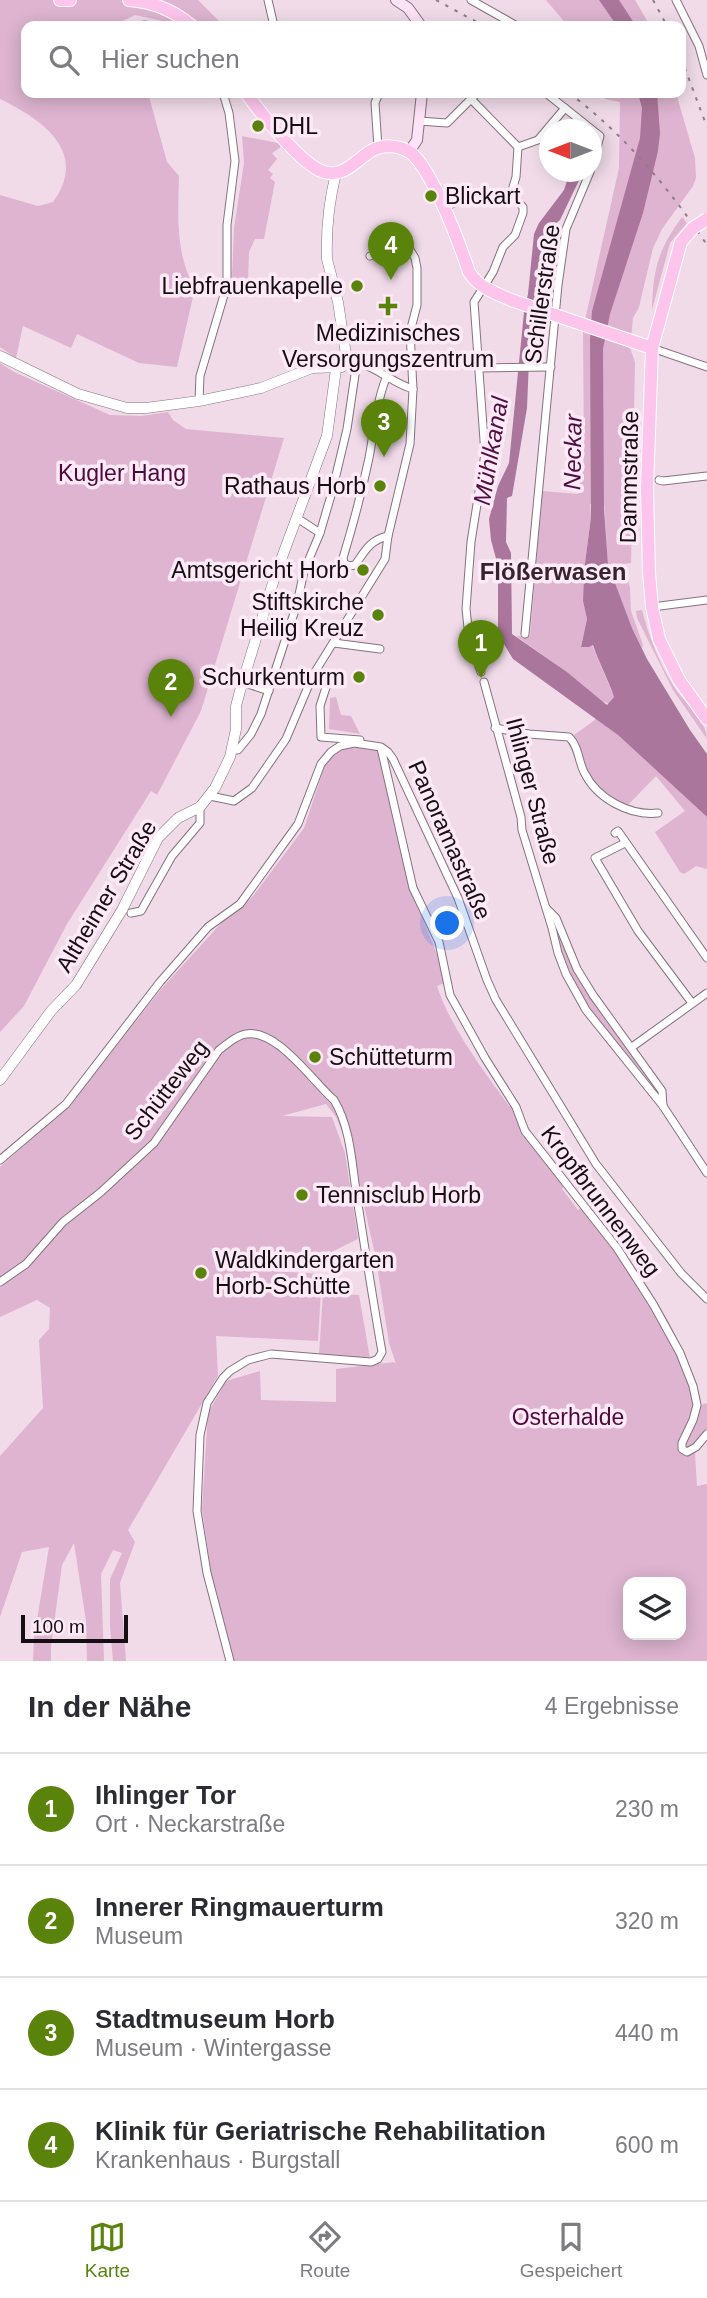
<!DOCTYPE html>
<html lang="de">
<meta charset="utf-8">
<style>
body{margin:0;font-family:Arial,sans-serif;background:#f7f7f7;color:#2b2b33}
.controls{position:absolute;right:21px;bottom:21px;display:grid;overflow:hidden;border-radius:14px;box-shadow:0 4px 18px #0003}
.controls button{width:63px;height:63px;display:grid;place-items:center;padding:0;border:0;border-bottom:2px solid #e1e1e2;background:#fff;color:#2b2b33;font:35px sans-serif}
.compass{position:absolute;left:539px;top:119px;width:63px;height:63px;border-radius:50%;background:#fff;box-shadow:0 4px 18px #0003;rotate:270deg}
.scale{position:absolute;left:21px;bottom:18px;width:107px;box-sizing:border-box;padding-left:7px;border:4px solid #150e13;border-top:0;font-size:19px;line-height:24px;white-space:nowrap;color:#150e13;-webkit-text-stroke:5px #fee9f7;paint-order:stroke}
.you{position:absolute;left:448px;top:924px;width:24px;height:24px;margin:-18px;border:5px solid #fff;border-radius:50%;background:#1a73e8;box-shadow:0 0 0 10px #1a73e833}
.badge{display:grid;place-items:center;width:46px;height:46px;border-radius:50%;background:#5a830b;color:#fff;font-size:23px;font-weight:700}
.pin{position:absolute;translate:-50% -58px;filter:drop-shadow(0 2px 4px #0008)}
.pin::after{content:'';position:absolute;top:37px;width:24px;height:21px;background:inherit;clip-path:polygon(0 0,100% 0,50% 100%)}
.list{margin:0;padding:0;list-style:none}
h2{display:flex;justify-content:space-between;align-items:center;height:91px;margin:0;padding:0 28px;font-size:30px}
h2 small{font-size:23px;font-weight:400;color:#7c7c81}
.list li{display:grid;grid-template-columns:46px 1fr auto;gap:21px;align-items:center;box-sizing:border-box;height:112px;padding:0 28px;border-top:2px solid #e1e1e2}
.list b{display:block;font-size:26px;white-space:nowrap}
.list p{margin:0;font-size:23px;white-space:nowrap;color:#7c7c81}
.list em{font-size:23px;font-style:normal;color:#7c7c81}
.icon{flex:none;width:38px;height:38px;fill:none;stroke:currentColor;stroke-width:2;stroke-linecap:round;stroke-linejoin:round}
.map{position:relative;flex:none;width:707px;height:1661px;overflow:hidden}
.search{position:absolute;background:#fff;box-shadow:0 4px 18px #0003;left:21px;right:21px;top:21px;height:77px;display:flex;align-items:center;gap:18px;box-sizing:border-box;padding:0 24px;border-radius:14px;color:#7c7c81;font-size:26px}
.sheet{height:539px;background:#fff}
nav{display:flex;justify-content:space-around;align-items:center;box-sizing:border-box;height:98px;border-top:2px solid #e1e1e2;background:#fff;font-size:19px;color:#7c7c81}
nav a{display:grid;justify-items:center;gap:4px}
nav .on{color:#5a830b}
.map>svg:first-child{display:block}
</style>
<div class="map">
<svg width="707" height="1661" viewBox="0 0 707 1661">
<rect width="100%" height="100%" fill="#f1dbe9"/>
<g fill="#deb4d0" fill-rule="evenodd">
<path d="M0,0H198L222,24L220,26H175L171,23L135,15L113,26H26V93H148L167,162L179,176C178,214 175,255 195,288L177,367L139,363L77,334L71,348L23,326L16,358L0,347V195L38,206L53,202C89,152 43,120 0,99Z"/>
<polygon points="546,0 635,0 650,26 568,26"/>
<path d="M605,93H676L695,158L696,178L693,186L662,229L653,248L639,307L633,318L630,348L635,362L631,563L624,564L630,588L631,611L643,645L642,648L632,628L610,569L611,564H608L604,501L590,504L591,517L584,571L583,601L587,619L581,646L592,645L614,697L609,704L602,701L599,720L618,735L707,817V869L696,866L684,874L680,872L655,832L685,811L656,776L627,806C588,782 588,777 574,735L595,720V696L567,672L516,636H530L542,491L578,494L584,457L583,329L619,168L620,102L605,99Z"/>
<polygon points="242,136 278,143 281,147 272,153 277,159 268,170 273,174 270,178 275,182 264,239 255,239 249,252 248,281 232,278 234,228 244,163"/>
<path d="M682,217L687,223L670,243L652,310C653,269 658,250 682,217Z"/>
<polygon points="0,363 14,372 110,415 141,416 168,412 173,420 186,429 284,438 201,711 157,795 151,791 67,924 24,1006 0,1032"/>
<path d="M642,610C649,637 659,662 673,685C683,702 707,720 707,739L673,690L637,618L636,611Z"/>
<polygon points="336,697 341,715 351,716 360,734 329,729 330,698"/>
<path d="M356,744L385,750L409,885L439,959L444,983L437,986C450,1027 484,1071 509,1106L514,1104L564,1185L562,1189L578,1210L581,1208L602,1235L609,1231C641,1275 674,1322 692,1374C696,1384 701,1394 701,1405L707,1403V1439L695,1453L697,1486L707,1484V1661H231L211,1572L202,1509L208,1413L226,1381L260,1371L261,1400L336,1402V1369L394,1362L396,1364L389,1343L376,1259L354,1161L336,1117L326,1104L282,1116L332,1117L345,1153L358,1239L315,1260L227,1255L220,1268L322,1274L318,1341L216,1336L218,1376L128,1530L135,1542L120,1583L126,1661H113L110,1627V1579L122,1553L113,1550L101,1574L104,1661H87L86,1621L74,1543L62,1565L51,1646V1661H33L34,1638L49,1547L22,1552L0,1617V1456L43,1408L39,1340L49,1329L50,1308L37,1300L0,1317V1167L70,1105L162,988L224,920L253,896L304,828L325,765L335,753ZM628,1582H681V1635H628Z"/>
<path d="M553,922H554L581,980L608,1023L660,1094L659,1095C646,1074 630,1059 614,1041C583,1006 565,967 553,922Z"/>
<polygon points="323,1293 359,1295 370,1358 319,1355"/>
</g>
<g fill="#ab769b">
<polygon points="599,0 619,0 636,26 617,26"/>
<path d="M638,93H657L660,133L658,151L643,213L610,314L603,349L604,509L608,564L632,628L647,659L690,730L707,754V817L618,735L513,659L498,634V566L491,540L489,519L498,486L509,463L524,312L528,294L534,234L539,223L564,190L570,172H583L560,220L544,234L529,361L527,408L512,496L507,498L506,542L511,553L512,634L567,672L602,701L607,705L614,697C608,679 599,663 593,645L589,647H581L587,619L583,601L584,571L591,517L590,339L592,311L640,138L642,108Z"/>
</g>
<g fill="none" stroke-linecap="round" stroke-linejoin="round">
<g stroke="#85727f" stroke-width="9">
<g id="minor">
<polyline points="268,0 274,26"/>
<polyline points="471,0 517,26"/>
<polyline points="676,0 699,46 707,75"/>
<polyline points="144,25 154,26"/>
<polyline points="546,93 600,136 592,166"/>
<polyline points="471,99 518,147 516,177 511,194"/>
<polyline points="419,121 447,123 477,93"/>
<polyline points="378,147 375,103 379,93"/>
<polyline points="518,147 538,140 565,108"/>
<polyline points="443,208 465,198 511,194 523,207 523,213 515,235 503,247 493,272 474,302 485,454 471,542 466,609 469,637 481,672"/>
<polyline points="370,256 401,242 406,243 415,258 417,268 417,305 410,332 413,389"/>
<polyline points="652,348 707,367"/>
<polyline points="479,368 551,367"/>
<path d="M386,378C376,404 374,431 369,458C362,491 353,525 343,558L344,563L349,566L355,565C365,551 370,540 388,536"/>
<polyline points="199,401 200,376 227,285 227,225 235,161 229,113 223,93"/>
<polyline points="659,480 663,481 707,476"/>
<polyline points="297,518 320,533"/>
<polyline points="652,607 707,600"/>
<polyline points="525,634 558,285 566,229 590,172"/>
<polyline points="334,643 380,649"/>
<polyline points="330,675 320,706 321,737 360,740"/>
<polyline points="242,682 269,691"/>
<polyline points="484,682 521,817 522,830 552,928 558,953 566,974 586,1010 663,1106 707,1173"/>
<path d="M495,728L529,734L569,737C579,747 578,760 584,772C597,799 630,816 658,813"/>
<polyline points="381,748 413,888 439,942 450,995 485,1058 516,1107 525,1131 617,1248 653,1304 680,1353 693,1386 697,1405 693,1420 682,1443 682,1449 687,1452 696,1447 707,1434"/>
<polyline points="232,750 238,750 251,734 261,714 297,604 304,571 320,533 332,492 347,429 357,361"/>
<path d="M210,796L234,801L252,788L286,739L313,675L385,559L388,536L410,444L413,389C391,383 370,361 347,361"/>
<polyline points="615,833 618,831 707,958"/>
<polyline points="625,843 595,858 638,931 692,1003"/>
<polyline points="547,909 556,918 577,969 593,995 662,1091 663,1106"/>
<polyline points="131,913 141,911 172,856 200,823 200,807"/>
<polyline points="632,1047 707,993"/>
<polyline points="0,1160 66,1104 160,982 208,927 240,904 298,824 321,764 331,752 340,746 354,743 381,747 388,752 393,759 458,898 487,980 496,1000 596,1164 681,1273 707,1299"/>
<path d="M0,1282L26,1264L63,1222L101,1192L154,1143L219,1050C226,1045 233,1038 242,1035C274,1024 312,1081 334,1100C351,1128 352,1166 357,1198C365,1249 373,1301 382,1352L378,1359L371,1362L271,1354L248,1360L230,1371L223,1378L207,1403L200,1435L197,1511L207,1573L230,1661"/>
</g>
</g>
<g stroke="#85727f" stroke-width="11">
<g id="tertiary">
<path d="M0,356L78,394L127,408H146L199,401L261,388L312,368L342,367L347,361L338,302L327,259C326,230 329,201 336,173"/>
<polyline points="0,1080 51,1011 76,985 122,910 158,838 178,818 200,807 215,788 230,757 236,729 236,706 240,691 275,576 327,436 336,369"/>
</g>
</g>
<g stroke="#85727f" stroke-width="12">
<g id="secondary">
<polyline points="396,0 408,8 421,26"/>
<polyline points="409,152 417,140 422,93"/>
</g>
</g>
<g stroke="#fff" stroke-width="14">
<g id="primary">
<polyline points="60,0 70,0"/>
<path d="M129,0C154,2 173,10 192,26"/>
<path d="M246,93C260,112 302,166 324,172C344,178 356,160 371,151C382,144 400,145 411,153C433,171 460,245 469,272C478,287 495,293 511,300L652,348"/>
<polyline points="681,242 652,348 647,488 649,573 652,607 659,639 679,680 707,719"/>
</g>
</g>
<use href="#minor" stroke="#fff" stroke-width="7"/>
<use href="#tertiary" stroke="#fff" stroke-width="10"/>
<use href="#secondary" stroke="#fee2f6" stroke-width="10"/>
<use href="#primary" stroke="#fdc5ec" stroke-width="12"/>
<g stroke="#8d7e88" stroke-width="2" stroke-dasharray="3.5 7" stroke-linecap="butt">
<polyline points="436,0 484,26"/>
<polyline points="653,0 667,26"/>
<polyline points="681,58 707,127"/>
<path d="M569,93C624,134 669,188 707,245"/>
</g>
<g stroke="#fff" stroke-width="14" stroke-linecap="butt">
<polyline id="primary-bridge" points="681,242 693,228 707,219"/>
</g>
<use href="#primary-bridge" stroke="#fdc5ec" stroke-width="12"/>
</g>
<g fill="#5a830b" stroke="#fee9f7" stroke-width="2.5">
<circle cx="258" cy="126" r="7"/>
<circle cx="431" cy="196" r="7"/>
<circle cx="357" cy="286" r="7"/>
<path d="M384.5 295.5h7v7h7v7h-7v7h-7v-7h-7v-7h7z"/>
<circle cx="380" cy="486" r="7"/>
<circle cx="363" cy="570" r="7"/>
<circle cx="378" cy="615" r="7"/>
<circle cx="359" cy="677" r="7"/>
<circle cx="315" cy="1057" r="7"/>
<circle cx="302" cy="1195" r="7"/>
<circle cx="201" cy="1273" r="7"/>
</g>
<g text-anchor="middle" stroke-width="7" stroke-linejoin="round" paint-order="stroke">
<g font-size="23" fill="#150e13" stroke="#fee9f7" text-anchor="start">
<text x="272" y="134">DHL</text>
<text x="445" y="204">Blickart</text>
<text x="343" y="294" text-anchor="end">Liebfrauenkapelle</text>
<text x="388" y="341" text-anchor="middle">Medizinisches<tspan x="388" dy="26">Versorgungszentrum</tspan></text>
<text x="366" y="494" text-anchor="end">Rathaus Horb</text>
<text x="349" y="578" text-anchor="end">Amtsgericht Horb</text>
<text x="364" y="610" text-anchor="end">Stiftskirche<tspan x="364" dy="26">Heilig Kreuz</tspan></text>
<text x="345" y="685" text-anchor="end">Schurkenturm</text>
<text x="329" y="1065">Schütteturm</text>
<text x="316" y="1203">Tennisclub Horb</text>
<text x="215" y="1268">Waldkindergarten<tspan x="215" dy="26">Horb-Schütte</tspan></text>
</g>
<g font-size="23" fill="#150e13" stroke="#fee9f7">
<text transform="translate(542 294) rotate(-82)" y="8">Schillerstraße</text>
<text transform="translate(629 477) rotate(-89)" y="8">Dammstraße</text>
<text transform="translate(533 791) rotate(75)" y="8">Ihlinger Straße</text>
<text transform="translate(450 840) rotate(66)" y="8">Panoramastraße</text>
<text transform="translate(106 896) rotate(-59)" y="8">Altheimer Straße</text>
<text transform="translate(166 1090) rotate(-52)" y="8">Schütteweg</text>
<text transform="translate(601 1201) rotate(53)" y="8">Kropfbrunnenweg</text>
</g>
<g font-size="23" fill="#4c0a3d" stroke="#fee9f7">
<text x="122" y="481">Kugler Hang</text>
<text x="568" y="1425">Osterhalde</text>
</g>
<g font-size="24" font-style="italic" fill="#4f0e41" stroke="#fee9f7">
<text transform="translate(491 451) rotate(-80)" y="8">Mühlkanal</text>
<text transform="translate(573 452) rotate(-89)" y="8">Neckar</text>
</g>
<g font-size="24" font-weight="bold" fill="#352530" stroke="#fee9f7">
<text x="553" y="580">Flößerwasen</text>
</g>
</g>
</svg>
<div class="controls">
<button><svg class="icon" aria-label="layers" viewBox="0 0 24 24"><path d="M12 4l9 5-9 5-9-5zM3 14l9 5 9-5"/></svg></button>
</div>
<svg class="compass" viewBox="-18 -18 36 36"><path d="M0-13l5 13h-10z" fill="#e53935"/><path d="M0 13l5-13h-10z" fill="#7c7c81"/></svg>
<div class="scale">100 m</div>
<div class="you"></div>
<div class="pin badge" style="left:481px;top:678px">1</div>
<div class="pin badge" style="left:171px;top:717px">2</div>
<div class="pin badge" style="left:384px;top:457px">3</div>
<div class="pin badge" style="left:391px;top:280px">4</div>
<div class="search"><svg class="icon" aria-label="search" viewBox="0 0 24 24"><circle cx="10" cy="10" r="6"/><path d="M15 15l6 6"/></svg>Hier suchen</div>
</div>
<section class="sheet">
<h2>In der Nähe<small>4 Ergebnisse</small></h2>
<ul class="list">
<li><span class="badge">1</span><div><b>Ihlinger Tor</b><p>Ort · Neckarstraße</p></div><em>230 m</em></li>
<li><span class="badge">2</span><div><b>Innerer Ringmauerturm</b><p>Museum</p></div><em>320 m</em></li>
<li><span class="badge">3</span><div><b>Stadtmuseum Horb</b><p>Museum · Wintergasse</p></div><em>440 m</em></li>
<li><span class="badge">4</span><div><b>Klinik für Geriatrische Rehabilitation</b><p>Krankenhaus · Burgstall</p></div><em>600 m</em></li>
</ul>
</section>
<nav>
<a class="on"><svg class="icon" aria-label="map" viewBox="0 0 24 24"><path d="M3 6l6-2 6 2 6-2v14l-6 2-6-2-6 2zM9 4v14M15 6v14"/></svg>Karte</a>
<a><svg class="icon" aria-label="directions" viewBox="0 0 24 24"><path d="M12 3l9 9-9 9-9-9zM9 14v-3h6M13 9l2 2-2 2"/></svg>Route</a>
<a><svg class="icon" aria-label="saved" viewBox="0 0 24 24"><path d="M7 4h10v16l-5-4-5 4z"/></svg>Gespeichert</a>
</nav>
